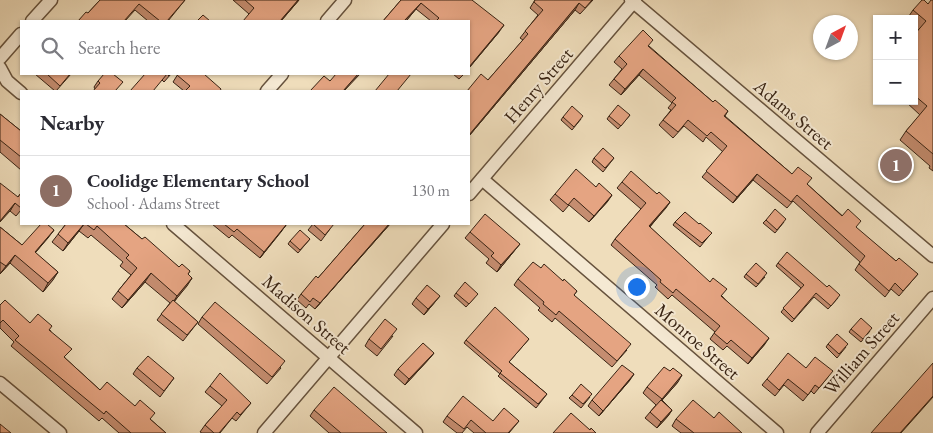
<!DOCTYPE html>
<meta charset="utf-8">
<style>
body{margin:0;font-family:"EB Garamond",serif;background:#f7f7f7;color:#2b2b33}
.controls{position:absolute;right:15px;top:15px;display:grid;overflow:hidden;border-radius:0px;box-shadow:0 1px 4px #0004}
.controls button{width:45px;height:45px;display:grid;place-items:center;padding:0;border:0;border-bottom:1px solid #e1e1e2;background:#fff;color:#2b2b33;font:25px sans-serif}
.compass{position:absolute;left:813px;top:15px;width:45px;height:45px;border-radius:50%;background:#fff;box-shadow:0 1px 4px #0004;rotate:41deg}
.you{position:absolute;left:636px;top:286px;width:18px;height:18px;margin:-12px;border:4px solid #fff;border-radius:50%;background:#1a73e8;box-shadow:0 0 0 8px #1a73e833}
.badge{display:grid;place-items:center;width:32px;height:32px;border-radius:50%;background:#8f2418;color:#fff;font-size:16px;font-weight:700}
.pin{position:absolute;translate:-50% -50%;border:2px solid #fff;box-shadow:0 1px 5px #0006}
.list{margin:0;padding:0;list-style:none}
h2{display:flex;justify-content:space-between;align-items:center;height:65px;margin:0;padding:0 20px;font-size:21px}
h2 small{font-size:16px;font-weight:400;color:#7c7c81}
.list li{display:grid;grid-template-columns:32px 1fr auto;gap:15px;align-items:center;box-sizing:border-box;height:70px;padding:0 20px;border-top:1px solid #e1e1e2}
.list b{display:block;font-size:19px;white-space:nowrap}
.list p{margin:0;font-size:16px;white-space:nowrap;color:#7c7c81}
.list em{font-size:16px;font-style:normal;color:#7c7c81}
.icon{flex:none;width:28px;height:28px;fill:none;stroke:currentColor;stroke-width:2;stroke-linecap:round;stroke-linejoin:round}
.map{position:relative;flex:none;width:933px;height:433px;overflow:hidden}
.search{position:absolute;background:#fff;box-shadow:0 1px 4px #0004;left:20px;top:20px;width:450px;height:55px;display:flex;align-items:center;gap:12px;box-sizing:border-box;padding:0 18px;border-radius:0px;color:#7c7c81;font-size:19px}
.panel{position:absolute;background:#fff;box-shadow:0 1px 4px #0004;left:20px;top:90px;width:450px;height:135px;border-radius:0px}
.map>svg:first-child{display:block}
</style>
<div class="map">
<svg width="933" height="433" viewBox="0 0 933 433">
<rect width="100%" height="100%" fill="#efddbb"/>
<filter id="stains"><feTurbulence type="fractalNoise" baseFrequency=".004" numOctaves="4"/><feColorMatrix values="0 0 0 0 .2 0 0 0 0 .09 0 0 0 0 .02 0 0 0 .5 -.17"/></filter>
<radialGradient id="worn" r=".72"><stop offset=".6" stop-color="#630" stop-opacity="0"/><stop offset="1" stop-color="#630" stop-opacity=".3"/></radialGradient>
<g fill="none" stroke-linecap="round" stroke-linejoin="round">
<g stroke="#66523d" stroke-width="15">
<g id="street">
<polyline points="631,0 933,256"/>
<polyline points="32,21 51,0"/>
<polyline points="327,21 345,0"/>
<polyline points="0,58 21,34"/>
<polyline points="0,68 7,81 21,93"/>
<polyline points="267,91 282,74"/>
<polyline points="482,179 777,433"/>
<polyline points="469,194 635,0"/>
<polyline points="173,224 416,433"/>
<polyline points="0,383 60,433"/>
<polyline points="264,433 443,224"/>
<polyline points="817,433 933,298"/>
</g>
</g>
<use href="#street" stroke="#f5e9d3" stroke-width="12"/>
</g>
<g fill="#c58d70" stroke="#382313">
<polygon points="100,0 185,0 168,21 148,21 135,10 125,21 78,21 88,13"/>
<polygon points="233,0 299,0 281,21 249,14"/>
<polygon points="401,0 472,0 499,32 469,68 469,21 431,21 416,9 406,21 383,21"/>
<polygon points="535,0 593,0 580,14 575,10 469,136 469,91 488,80 523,40 520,38 538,15 530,8"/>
<polygon points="933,0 933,171 929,168 930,166 900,140 906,131 920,115 905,101 914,101 914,35 919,30 914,26 914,19 907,19 913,10 928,4"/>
<polygon points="649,46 713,102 728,111 725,116 792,174 807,184 856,228 896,261 918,274 899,296 891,289 885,297 855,270 860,262 793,201 787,208 753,180 733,203 702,177 723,152 706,137 703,142 684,126 673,138 659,125 671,110 668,108 672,103 639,75 621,95 609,85 622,69 614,62 619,56"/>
<polygon points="35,74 71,74 56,91 55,91"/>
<polygon points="113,74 95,89 94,87 98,81"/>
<polygon points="145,74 171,74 164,82 162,80"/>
<polygon points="178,74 220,91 221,91 184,91 173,82"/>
<polygon points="453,74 464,74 459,79"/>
<polygon points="0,114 21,131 21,170 0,152"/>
<polygon points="630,115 618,129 607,119 609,116"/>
<polygon points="563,117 581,119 572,130 561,120"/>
<polygon points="594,158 614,158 603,172 592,162"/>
<polygon points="622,182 657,194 670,202 650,227 722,296 765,344 748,364 727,346 723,350 710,339 715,332 672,295 668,299 655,287 657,285 611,245 615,239 641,209 617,188"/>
<polygon points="21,193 21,210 16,216 10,211 18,197"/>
<polygon points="555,194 608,201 589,222 569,205 563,212 550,200"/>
<polygon points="766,220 784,222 775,233 763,223"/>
<polygon points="675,222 709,236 700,247 673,225"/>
<polygon points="66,224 124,224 142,239 179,267 190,271 188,274 192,278 174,302 198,322 183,341 157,320 170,303 145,282 122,308 112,299 118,291 131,275 120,266 123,262 91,235 88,238 79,231 63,251 52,242"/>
<polygon points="212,224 284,224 286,225 260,258 232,235 229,238"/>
<polygon points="313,224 330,229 321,241 308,230"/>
<polygon points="365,224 390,224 315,309 309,304 306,308 297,300 301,294 318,278"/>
<polygon points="0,227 22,245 54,230 35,253 58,272 43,292 10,263 0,274"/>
<polygon points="470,232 515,250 497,272 486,263 489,259 465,238"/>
<polygon points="310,239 298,253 288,244 290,241"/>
<polygon points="778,263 838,298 828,309 814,297 792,322 781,312 801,288 776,266"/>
<polygon points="541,268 563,281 577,291 574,295 627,350 612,367 555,318 552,322 538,310 540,308 514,285 518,279"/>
<polygon points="746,274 765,277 756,287 744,277"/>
<polygon points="456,293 475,297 466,307 454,296"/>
<polygon points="416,298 435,302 424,315 412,304"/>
<polygon points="0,305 30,323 50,330 65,358 100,390 150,419 166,433 119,433 102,418 99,421 11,346 14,342 0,328"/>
<polygon points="202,317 281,368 267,384 198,324"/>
<polygon points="851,329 870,331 861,342 849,332"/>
<polygon points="393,336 377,356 365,346 369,339"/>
<polygon points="529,339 509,362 547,394 536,408 498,376 500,374 464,343 466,340"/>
<polygon points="828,344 846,347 837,358 826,347"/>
<polygon points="434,353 429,359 405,385 394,375 398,369"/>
<polygon points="137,368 174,378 160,397 133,374"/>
<polygon points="806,368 828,377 814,394 811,391 803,401 784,385 775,396 762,385 767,379"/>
<polygon points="630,380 599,416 588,406 592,400"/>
<polygon points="678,382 662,400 672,410 668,416 657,428 645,418 656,405 643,393 647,387"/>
<polygon points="210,386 251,403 236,421 232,418 220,433 202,433 200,432 205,425 222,406 205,392"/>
<polygon points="572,395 590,397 581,408 569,398"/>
<polygon points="314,410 387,433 329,433 310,416"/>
<polygon points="447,416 493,421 519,421 509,433 474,433 467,427 462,433 457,433 443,422"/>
<polygon points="714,418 742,433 681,433 672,426 676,419"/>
</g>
<g fill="#a0735b" stroke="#382313">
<polygon points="298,0 299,0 281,21 280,21"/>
<polygon points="421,3 406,21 404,21"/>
<polygon points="579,3 575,10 469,136 469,135"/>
<polygon points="504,25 499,32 469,68 469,67"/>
<polygon points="643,69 639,75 621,95 625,89"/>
<polygon points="358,74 360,74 344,91 343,91"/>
<polygon points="757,174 753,180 733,203 737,197"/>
<polygon points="612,195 608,201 589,222 594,216"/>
<polygon points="670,202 666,208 645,232 649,226"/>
<polygon points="15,203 10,211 0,222 0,221"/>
<polygon points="84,224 79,231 63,251 68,243"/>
<polygon points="389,224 390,224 315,309 320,303"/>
<polygon points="286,225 281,232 260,258 264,252"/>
<polygon points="54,230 48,238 29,260 35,252"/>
<polygon points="520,244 515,250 497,272 501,265"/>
<polygon points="15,255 10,263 0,274 6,266"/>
<polygon points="58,272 53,280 43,292 48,283"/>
<polygon points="151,273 145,282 122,308 128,300"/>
<polygon points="192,278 187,286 172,304 177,296"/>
<polygon points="440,296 435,302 424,315 428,309"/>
<polygon points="769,338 765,344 748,364 752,358"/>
<polygon points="434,353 429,359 405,385 409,379"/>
<polygon points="634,374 630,380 599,416 603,411"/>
<polygon points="682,375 678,382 657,406 662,399"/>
<polygon points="933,396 933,397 901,433 900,433"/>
<polygon points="672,410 668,416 657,428 661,422"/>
</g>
<g fill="#e5a482" stroke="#382313">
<polygon points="100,0 185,0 167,21 160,21 139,4 124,21 78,21 86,12 88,13"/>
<polygon points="245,0 298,0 280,21 243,21 254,8"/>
<polygon points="401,0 472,0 504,25 469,67 469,21 436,21 439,18 421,3 404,21 383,21"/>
<polygon points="535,0 592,0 585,8 579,3 469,135 469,91 467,91 481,74 488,80 528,34 525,31 543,10 534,2"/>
<polygon points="922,0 924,0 928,4 931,0 933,0 933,154 906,131 927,106 914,95 914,35 926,21 913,10"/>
<polygon points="203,15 210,21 197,21"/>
<polygon points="643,30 653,40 648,46 713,102 715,100 728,111 724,116 792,174 798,167 812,178 807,184 842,216 848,209 861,221 856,227 896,261 899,258 918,274 903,291 895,283 889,291 859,264 865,256 797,195 791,202 757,174 737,197 706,171 727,146 711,132 707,136 688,120 678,132 663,120 676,105 672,102 676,98 643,69 625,89 614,79 627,64 619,56"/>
<polygon points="47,74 70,74 60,86"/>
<polygon points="104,74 113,74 123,82 115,91 93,91 100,83 98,81"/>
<polygon points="145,74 170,74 169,76 167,74 153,91 130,91"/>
<polygon points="178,74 204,74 221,89 220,91 221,91 185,91 190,86 177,75"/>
<polygon points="336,74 358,74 343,91 310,91 324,76 330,81"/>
<polygon points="389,74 411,74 397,91 375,91"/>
<polygon points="618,105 630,115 621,126 609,116"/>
<polygon points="572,106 583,116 574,127 563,117"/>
<polygon points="0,114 21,131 21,157 0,140"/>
<polygon points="603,148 614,158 605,168 594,158"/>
<polygon points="576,169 596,187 599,183 612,195 594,216 574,198 568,205 555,194"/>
<polygon points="631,171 657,194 659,192 670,202 649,226 710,282 713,278 727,289 721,296 769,338 752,358 731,340 727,344 714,333 720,326 676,289 673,293 660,282 661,280 615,239 646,203 622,182"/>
<polygon points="0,183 18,197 21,193 21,208 15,203 0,221"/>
<polygon points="775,209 786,219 777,230 766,220"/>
<polygon points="685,212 699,224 700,223 712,233 702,243 675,222"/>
<polygon points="485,214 520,244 501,265 491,256 494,253 470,232"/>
<polygon points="41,224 47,224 54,230 35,252 58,272 48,283 15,255 6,266 0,262 0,227 22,245"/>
<polygon points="66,224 84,224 68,243 58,234"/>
<polygon points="86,224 124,224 142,239 145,237 179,267 182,264 190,271 188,274 192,278 177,296 151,273 128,300 118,291 137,268 126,258 129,255 97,226 94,230"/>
<polygon points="224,224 284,224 286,225 264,252 237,229 234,232"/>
<polygon points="313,224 334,224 325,235"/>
<polygon points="365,224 389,224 320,303 313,298 310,302 301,294 316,276 318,278"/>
<polygon points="300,230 310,239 300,250 290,241"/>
<polygon points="787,252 827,287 829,285 840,295 831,306 816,293 794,319 783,308 804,285 778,263"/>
<polygon points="533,262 541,268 544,264 563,281 564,279 577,291 574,295 631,344 617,361 559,311 556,315 543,304 544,302 518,279"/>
<polygon points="756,263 767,273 758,284 746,274"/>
<polygon points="465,282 478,294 469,304 456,293"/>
<polygon points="427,285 440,296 428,309 416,298"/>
<polygon points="5,300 30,323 38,314 52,326 49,330 72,349 64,357 100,390 107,382 135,406 140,400 155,413 150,419 166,433 131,433 106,411 104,414 15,340 19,336 3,320 0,323 0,305"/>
<polygon points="173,300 198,322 187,335 161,314"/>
<polygon points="215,302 285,361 272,377 202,317"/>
<polygon points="495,307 529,339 509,362 547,394 538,404 500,373 502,371 466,340"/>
<polygon points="861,318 872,328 863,339 851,329"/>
<polygon points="385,319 397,329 381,349 369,339"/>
<polygon points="837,334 848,344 839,354 828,344"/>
<polygon points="423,343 434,353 409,379 398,369"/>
<polygon points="788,353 806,368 815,357 833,371 819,388 815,385 808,395 788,379 779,390 767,379"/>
<polygon points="148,356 174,378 164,391 137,368"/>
<polygon points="933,363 933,396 900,433 871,433"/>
<polygon points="622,365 634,374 603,411 592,400"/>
<polygon points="664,367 670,371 673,368 682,375 662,399 647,387"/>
<polygon points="220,373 251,403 240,415 237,412 219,433 214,433 205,425 227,400 210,386"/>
<polygon points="581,384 592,394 583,404 572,395"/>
<polygon points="334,387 387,433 341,433 314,410"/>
<polygon points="463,396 493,421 504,408 519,421 508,433 486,433 471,420 464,429 447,416"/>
<polygon points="661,400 672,410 661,422 650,412"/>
<polygon points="693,400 714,418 719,412 742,433 694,433 676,419"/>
<polygon points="571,413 590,430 591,428 596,433 553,433"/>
<polygon points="0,424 11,433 0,433"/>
</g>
<g text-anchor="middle" stroke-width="4" stroke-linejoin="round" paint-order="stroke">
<g font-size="19" fill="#382313" stroke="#f5e9d3">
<text transform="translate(538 85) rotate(-49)" y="7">Henry Street</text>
<text transform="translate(794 114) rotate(40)" y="7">Adams Street</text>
<text transform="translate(307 314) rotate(41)" y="7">Madison Street</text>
<text transform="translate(698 341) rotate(41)" y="7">Monroe Street</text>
<text transform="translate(861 353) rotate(-49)" y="7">William Street</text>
</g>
</g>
<rect width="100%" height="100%" filter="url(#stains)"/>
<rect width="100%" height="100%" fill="url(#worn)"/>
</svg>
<div class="controls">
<button>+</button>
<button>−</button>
</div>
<svg class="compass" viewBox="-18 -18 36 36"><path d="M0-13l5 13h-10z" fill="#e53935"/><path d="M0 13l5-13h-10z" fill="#7c7c81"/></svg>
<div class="you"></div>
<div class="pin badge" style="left:896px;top:165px;background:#8d6e63">1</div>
<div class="search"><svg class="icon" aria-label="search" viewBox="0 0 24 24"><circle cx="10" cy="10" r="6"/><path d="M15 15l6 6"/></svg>Search here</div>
<section class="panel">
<h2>Nearby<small></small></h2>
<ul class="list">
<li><span class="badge" style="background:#8d6e63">1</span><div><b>Coolidge Elementary School</b><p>School · Adams Street</p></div><em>130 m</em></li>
</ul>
</section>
</div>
